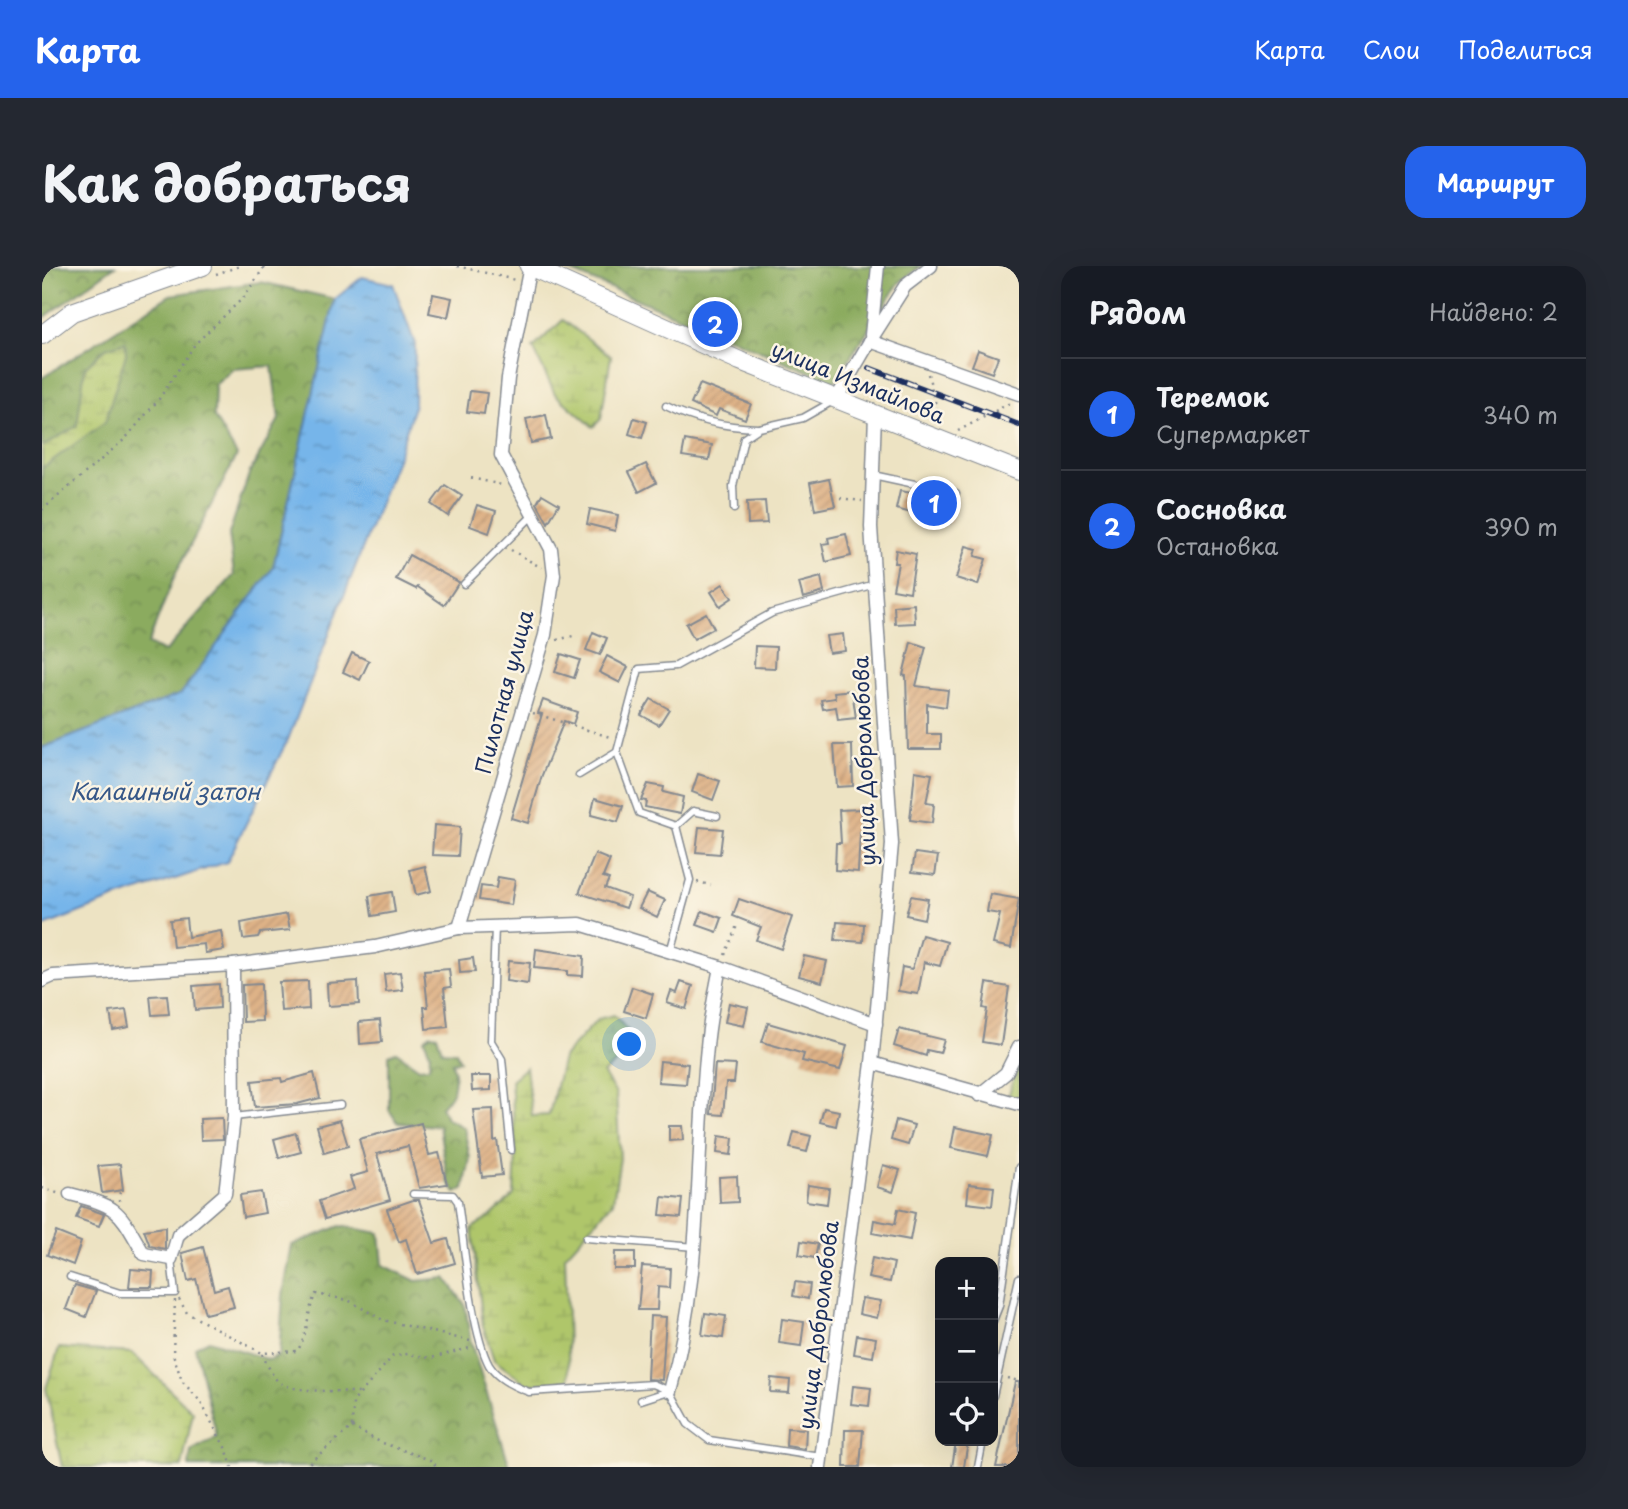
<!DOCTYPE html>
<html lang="ru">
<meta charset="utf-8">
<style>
body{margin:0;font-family:"Playpen Sans",sans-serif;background:#242831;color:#f1f3f6}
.controls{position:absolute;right:21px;bottom:21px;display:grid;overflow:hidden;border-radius:14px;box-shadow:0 7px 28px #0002}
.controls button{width:63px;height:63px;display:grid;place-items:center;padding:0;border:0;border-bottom:2px solid #363941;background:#171b24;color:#f1f3f6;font:35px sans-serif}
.you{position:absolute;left:588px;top:779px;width:24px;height:24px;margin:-18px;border:5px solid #fff;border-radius:50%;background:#1a73e8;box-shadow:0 0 0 10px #1a73e833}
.badge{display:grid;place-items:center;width:46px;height:46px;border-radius:50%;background:#2563eb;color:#fff;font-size:23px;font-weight:700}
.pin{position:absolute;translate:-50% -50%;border:4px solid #fff;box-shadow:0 2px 7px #0006}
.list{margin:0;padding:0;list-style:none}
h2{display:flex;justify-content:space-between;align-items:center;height:91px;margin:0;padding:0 28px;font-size:30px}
h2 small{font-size:23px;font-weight:400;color:#9ea1a6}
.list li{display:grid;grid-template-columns:46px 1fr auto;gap:21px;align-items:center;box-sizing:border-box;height:112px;padding:0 28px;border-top:2px solid #363941}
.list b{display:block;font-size:26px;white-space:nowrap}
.list p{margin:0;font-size:23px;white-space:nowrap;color:#9ea1a6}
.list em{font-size:23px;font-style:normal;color:#9ea1a6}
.icon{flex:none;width:38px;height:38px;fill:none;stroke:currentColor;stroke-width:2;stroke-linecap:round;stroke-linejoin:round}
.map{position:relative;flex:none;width:977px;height:1201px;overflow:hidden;border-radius:21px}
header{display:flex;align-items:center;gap:42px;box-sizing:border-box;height:98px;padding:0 35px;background:#2563eb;color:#fff}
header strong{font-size:33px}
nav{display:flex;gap:38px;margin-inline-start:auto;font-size:24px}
.intro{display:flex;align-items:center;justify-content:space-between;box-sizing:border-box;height:168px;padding:0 42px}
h1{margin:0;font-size:49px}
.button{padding:18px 32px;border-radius:21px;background:#2563eb;color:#fff;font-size:24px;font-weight:700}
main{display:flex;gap:42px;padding:0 42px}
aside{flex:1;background:#171b24;border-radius:21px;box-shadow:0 7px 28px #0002}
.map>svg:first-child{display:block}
</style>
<header>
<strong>Карта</strong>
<nav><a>Карта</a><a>Слои</a><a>Поделиться</a></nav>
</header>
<div class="intro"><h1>Как добраться</h1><a class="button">Маршрут</a></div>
<main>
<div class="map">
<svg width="977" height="1201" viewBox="0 0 977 1201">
<defs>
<pattern id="forest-crowns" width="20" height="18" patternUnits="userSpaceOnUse" patternTransform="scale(1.75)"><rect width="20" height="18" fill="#8bab5f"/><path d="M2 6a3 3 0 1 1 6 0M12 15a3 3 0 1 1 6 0" fill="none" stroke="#718c52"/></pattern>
<pattern id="wetland-marsh" width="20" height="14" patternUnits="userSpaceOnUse" patternTransform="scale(1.75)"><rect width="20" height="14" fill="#afc66b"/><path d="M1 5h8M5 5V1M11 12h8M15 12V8" fill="none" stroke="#96aa5f"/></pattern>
<pattern id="park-crowns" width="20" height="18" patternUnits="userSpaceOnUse" patternTransform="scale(1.75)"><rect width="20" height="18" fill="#afc66b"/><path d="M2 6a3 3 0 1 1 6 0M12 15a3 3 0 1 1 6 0" fill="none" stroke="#96aa5f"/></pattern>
<pattern id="water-ripples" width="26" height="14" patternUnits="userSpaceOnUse" patternTransform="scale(1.75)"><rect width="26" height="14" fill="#76b5ea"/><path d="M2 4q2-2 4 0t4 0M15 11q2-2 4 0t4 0" fill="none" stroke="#6094c1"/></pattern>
<pattern id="building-hatch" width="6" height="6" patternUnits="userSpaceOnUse" patternTransform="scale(1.75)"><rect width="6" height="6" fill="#deb287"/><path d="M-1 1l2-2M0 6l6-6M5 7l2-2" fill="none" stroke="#be9977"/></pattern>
</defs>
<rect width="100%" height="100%" fill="#fcf5e5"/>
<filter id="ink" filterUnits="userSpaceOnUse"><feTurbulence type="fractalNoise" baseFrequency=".0143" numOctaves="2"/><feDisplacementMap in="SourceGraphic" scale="14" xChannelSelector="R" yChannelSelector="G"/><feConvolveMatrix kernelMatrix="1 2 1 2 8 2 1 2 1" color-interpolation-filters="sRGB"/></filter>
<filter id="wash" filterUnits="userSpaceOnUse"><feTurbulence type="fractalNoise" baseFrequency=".00686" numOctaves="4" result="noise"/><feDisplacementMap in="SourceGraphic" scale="28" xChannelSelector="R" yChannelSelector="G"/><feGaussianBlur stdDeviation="1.57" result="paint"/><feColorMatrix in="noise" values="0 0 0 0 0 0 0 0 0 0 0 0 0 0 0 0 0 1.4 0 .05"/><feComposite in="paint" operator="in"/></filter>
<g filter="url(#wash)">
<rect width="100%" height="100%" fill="#ede3c3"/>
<g fill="url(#forest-crowns)" stroke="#536d5e" stroke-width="2" fill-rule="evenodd">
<polygon points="0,0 73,0 0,53"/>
<polygon points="516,0 879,0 857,17 792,116"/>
<path d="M219,16L293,33L231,302L139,428L0,482V112L128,29ZM230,100L237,153L207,208L187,268L192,309L123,386L106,378L133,309L195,189L172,151L173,119L191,103Z"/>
<path d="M389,768L395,769L400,785L414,786L418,795L410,796C415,817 414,825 399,841L404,852L422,862L428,892L422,923L414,927L406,915L397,860L356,857L347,844V789L354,786L377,802L387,801L388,787L382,773Z"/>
<polygon points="298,960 338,967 341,999 374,1015 404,1012 423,1039 429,1077 468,1201 147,1201 149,1185 175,1171 153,1081 167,1074 227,1094 237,1089 241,1029 250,979"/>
</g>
<g fill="url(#wetland-marsh)" stroke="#657a64" stroke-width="2">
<polygon points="521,54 569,90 559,153 551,161 513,128 491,82"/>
<polygon points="83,76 84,88 63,156 0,202 0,181 35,160 43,101 64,82"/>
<polygon points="572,749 597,778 561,807 574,828 578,892 571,936 523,990 527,1114 486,1119 452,1094 441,1060 430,962 449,950 472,929 474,887 469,814 484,801 490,850 507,849 521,791 556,753"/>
<polygon points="17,1082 90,1087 151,1146 140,1201 20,1201 4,1122"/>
</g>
<polygon fill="url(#park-crowns)" stroke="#657a64" stroke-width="2" points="977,796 977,832 966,831"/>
<polygon fill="url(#water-ripples)" stroke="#4872a4" stroke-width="2" points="320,11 351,18 373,78 372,140 354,196 247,471 185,596 69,634 0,661 0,482 139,428 231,302 293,33"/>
<g id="blocks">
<g fill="url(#building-hatch)">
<polygon points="391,28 410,32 406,51 387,47"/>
<polygon points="936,84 956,91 950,107 930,100"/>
<polygon points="658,118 709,138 703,153 677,143 674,150 649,138"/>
<polygon points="428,125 445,127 442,148 425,146"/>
<polygon points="504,149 509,173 489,177 484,153"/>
<polygon points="592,152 605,156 600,172 587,168"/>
<polygon points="643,174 670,179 667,194 640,190"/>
<polygon points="604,198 614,217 597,226 587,206"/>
<polygon points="787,213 793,240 773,244 768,217"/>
<polygon points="403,219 420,230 406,250 389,238"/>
<polygon points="858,225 913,234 908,257 854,243"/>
<polygon points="500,228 517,238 506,257 495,237"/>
<polygon points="723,235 725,257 706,258 705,236"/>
<polygon points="435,239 454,245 447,267 428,260"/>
<polygon points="548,243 576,249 573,265 545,258"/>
<polygon points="804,268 809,290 784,296 780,278 787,277 786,272"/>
<polygon points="924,280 935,283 933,290 944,293 936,319 914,312"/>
<polygon points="854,284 874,288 868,326 851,323 856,297 852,297"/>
<polygon points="367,289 417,316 402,339 376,321 374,323 354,313"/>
<polygon points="779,311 782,326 761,332 757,317"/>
<polygon points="681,318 690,332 678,340 669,326"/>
<polygon points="872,338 873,357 853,358 852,340"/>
<polygon points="664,347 672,362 652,373 644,358"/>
<polygon points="551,366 565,372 558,389 544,384"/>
<polygon points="801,368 803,385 787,387 784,370"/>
<polygon points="869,376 884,381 874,420 906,424 904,441 885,438 885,468 899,468 899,483 866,483 864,410 861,409"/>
<polygon points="713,380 734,381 733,402 712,401"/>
<polygon points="310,387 327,395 318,414 301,406"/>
<polygon points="519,388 538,394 532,412 513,406"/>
<polygon points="565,390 586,401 578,417 557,406"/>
<polygon points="810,424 814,452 796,454 794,441 781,443 779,434 793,432 792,426"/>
<polygon points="609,433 627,443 617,459 599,449"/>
<polygon points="501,434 535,446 531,458 522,455 500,509 486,557 469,552 500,448 496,447"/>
<polygon points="792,479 810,479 811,520 795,521"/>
<polygon points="873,505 890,508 884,537 892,538 890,557 868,554"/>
<polygon points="656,508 678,515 671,534 650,526"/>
<polygon points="606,518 622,521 621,526 641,531 638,548 603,541 604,535 599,534"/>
<polygon points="553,532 581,540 576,556 549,549"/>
<polygon points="820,543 821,567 818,567 816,606 793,604 794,577 799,577 797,544"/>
<polygon points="392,559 418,561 416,590 390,589"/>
<polygon points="657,561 681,563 678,588 654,586"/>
<polygon points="873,587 896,590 893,609 870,606"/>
<polygon points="553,588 568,594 561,611 567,613 563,622 588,631 584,642 537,627"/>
<polygon points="383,600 389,625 374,629 368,604"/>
<polygon points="456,611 473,614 469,639 437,634 439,620 454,622"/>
<polygon points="350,626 353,646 330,650 327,630"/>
<polygon points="605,626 623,634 615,651 597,642"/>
<polygon points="948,628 977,633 969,682 951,678 958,648 945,646"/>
<polygon points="869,630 886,633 882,653 864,649"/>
<polygon points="697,633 750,651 739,683 714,674 719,661 691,650"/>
<polygon points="660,645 680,652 675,666 655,659"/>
<polygon points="245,648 248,664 218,667 216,671 201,673 199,657"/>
<polygon points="144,652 146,671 179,665 182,684 163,687 162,678 131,681 128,654"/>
<polygon points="795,656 822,658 821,676 793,674"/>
<polygon points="880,669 905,676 898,700 882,696 876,728 856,725 860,701 870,703"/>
<polygon points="494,683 542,690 541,710 525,709 525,705 492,702"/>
<polygon points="762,690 785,695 780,716 757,710"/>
<polygon points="431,692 433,706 418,707 417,694"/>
<polygon points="466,695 488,697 486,718 464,715"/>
<polygon points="407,703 409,721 402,722 406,761 384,763 382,741 386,741 382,705"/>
<polygon points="358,706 361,724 344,726 342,708"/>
<polygon points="266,715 267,743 239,745 237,716"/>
<polygon points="316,715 317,738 286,740 285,717"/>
<polygon points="639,716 651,720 644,743 625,737 629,725 635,727"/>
<polygon points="945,717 967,721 959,779 940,776 945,743 941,742"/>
<polygon points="177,718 178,742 153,744 151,720"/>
<polygon points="219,718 220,755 201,756 200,719"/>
<polygon points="590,721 611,728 604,752 582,745"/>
<polygon points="125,729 127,748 110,749 108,730"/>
<polygon points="687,737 706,741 702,760 683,756"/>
<polygon points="84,744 87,761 71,764 68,746"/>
<polygon points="338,754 340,776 318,778 317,756"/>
<polygon points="726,757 805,780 798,804 760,795 762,788 720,776"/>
<polygon points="857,763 902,774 898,787 885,784 884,790 852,780"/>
<polygon points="618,795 646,798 644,818 616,816"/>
<polygon points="673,798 694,799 692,817 684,817 681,849 669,848"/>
<polygon points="272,807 278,832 255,838 213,841 210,815 239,812 240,816"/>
<polygon points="429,810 449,810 449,824 430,825"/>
<polygon points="782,842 797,845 794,860 778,856"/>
<polygon points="451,843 452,875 455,874 460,909 440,911 431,844"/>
<polygon points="180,852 181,873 159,874 158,853"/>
<polygon points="298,854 306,880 282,887 275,860"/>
<polygon points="854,854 872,859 866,879 849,874"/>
<polygon points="379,857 387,889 397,887 405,918 377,922 366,880 335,888 348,934 283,953 277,935 312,923 308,911 326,906 317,873"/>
<polygon points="627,860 640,860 641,874 627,875"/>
<polygon points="913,861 951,869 946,890 909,882"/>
<polygon points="752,866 769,870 765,886 748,882"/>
<polygon points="254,867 259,886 237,892 232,873"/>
<polygon points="677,870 691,872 689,889 675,887"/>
<polygon points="78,898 81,924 60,927 56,900"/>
<polygon points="841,899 858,904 851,926 835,921"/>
<polygon points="695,910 696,936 678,937 677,911"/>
<polygon points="927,918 952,921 950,940 925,937"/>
<polygon points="766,919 787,922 785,938 764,935"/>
<polygon points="219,926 223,947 201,951 198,929"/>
<polygon points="620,931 641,933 639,951 618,949"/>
<polygon points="371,934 377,934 392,977 406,973 413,997 375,1008 364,973 357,976 345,943"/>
<polygon points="39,940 62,948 57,960 34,952"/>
<polygon points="856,943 873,947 868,974 830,967 832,954 853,958"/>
<polygon points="123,961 123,983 108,980 102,964"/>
<polygon points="14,966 39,976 31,999 5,989"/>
<polygon points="759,975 776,978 773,992 757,989"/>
<polygon points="161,981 172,1024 186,1020 192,1041 163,1048 154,1013 146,1015 140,987"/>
<polygon points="573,986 593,986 593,1003 572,1003"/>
<polygon points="830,992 852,997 848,1016 826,1012"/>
<polygon points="600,1000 628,1002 627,1022 616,1021 615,1044 596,1044"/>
<polygon points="89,1003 111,1005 110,1021 87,1021"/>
<polygon points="753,1016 768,1018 766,1033 751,1030"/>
<polygon points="33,1019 54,1025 44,1051 24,1043"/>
<polygon points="820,1032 839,1035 835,1052 817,1048"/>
<polygon points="663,1047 684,1050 681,1072 660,1069"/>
<polygon points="608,1050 624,1051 620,1114 605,1113"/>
<polygon points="740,1053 762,1056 759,1080 737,1077"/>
<polygon points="815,1069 834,1072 831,1091 812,1088"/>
<polygon points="729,1112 748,1114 747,1127 728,1126"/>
<polygon points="973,1116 977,1116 977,1201 954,1201"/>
<polygon points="811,1120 829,1122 827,1140 809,1138"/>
<polygon points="745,1162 764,1163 763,1183 744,1180"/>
<polygon points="803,1164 821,1164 818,1201 802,1201"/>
<polygon points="914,1175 926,1175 922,1201 910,1201"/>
</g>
</g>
</g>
<g filter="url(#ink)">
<use href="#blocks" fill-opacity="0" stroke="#848990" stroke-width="2"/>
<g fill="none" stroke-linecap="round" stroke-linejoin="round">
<g stroke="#848990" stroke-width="9">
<g id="lane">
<path d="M624,140C652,154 684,161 715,162"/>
<polyline points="831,209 914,227"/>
<polyline points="692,243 691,220 702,172 717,162 761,152 791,135"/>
<polyline points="422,318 490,250"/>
<polyline points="537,509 575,486"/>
<polyline points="634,560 651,545 675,550"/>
<polyline points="453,660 449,775 460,793 469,884"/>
<polyline points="628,686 648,614 634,560 597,547 575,486 597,403 634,400 730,347 833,318"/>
<polyline points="192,851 298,839"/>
<path d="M371,928L411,929L416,936C422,976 429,1066 447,1099C455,1113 473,1121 487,1126L611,1118L628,1125L646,1158L667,1174L779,1191"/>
<polyline points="544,972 653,981"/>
<polyline points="28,1011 78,1027 133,1027 129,993"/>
<polyline points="951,1055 957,1040 977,901"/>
<polyline points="951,1130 977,1012"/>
<polyline points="599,1134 627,1125"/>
<polyline points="936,1201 941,1175"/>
</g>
</g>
<g stroke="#848990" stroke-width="15">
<g id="street">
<polyline points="829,69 836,0"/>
<polyline points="828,75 863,20 889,0"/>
<polyline points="794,133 828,75 977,128"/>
<polyline points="417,662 503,369 512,309 509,283 459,189 466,112 488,0"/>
<polyline points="0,715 11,710 191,699 333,681 417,662 538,658 678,701 834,758"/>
<polyline points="830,797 977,838"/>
<polyline points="937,829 964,807 977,781"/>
<path d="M28,928C79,941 76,944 102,988L129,993L136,969L183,928L192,851L191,699"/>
<path d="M628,1125C661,1007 653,899 665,781C667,754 673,728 678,701"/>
<polyline points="778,1201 830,797 850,578 829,261 833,148"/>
</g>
</g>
<g stroke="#848990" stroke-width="20">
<g id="secondary">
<polyline points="487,0 698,95 977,205"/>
<polyline points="0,69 30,46 161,0"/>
</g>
</g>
<g stroke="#848990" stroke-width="2.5" stroke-dasharray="2 5" stroke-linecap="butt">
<polyline points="415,0 473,14"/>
<polyline points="174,8 198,0"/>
<polyline points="886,108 899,159"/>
<polyline points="916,165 968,137"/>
<polyline points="429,212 460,219"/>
<polyline points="798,232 820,235"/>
<polyline points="0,244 83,173 117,133 153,78 202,31 223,0"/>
<polyline points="469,284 500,302"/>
<polyline points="515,374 535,369"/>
<polyline points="491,447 571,472"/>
<polyline points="655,616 669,619"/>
<polyline points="683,689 696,657"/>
<polyline points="0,922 18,928"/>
<polyline points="77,935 78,925"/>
<path d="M137,1033L145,1047L220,1087L255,1085C267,1069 264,1046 274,1028L306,1034L341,1054L428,1075"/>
<polyline points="133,1034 131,1088 140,1115 158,1135 185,1185 190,1201"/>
<path d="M220,1088C224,1096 228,1105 233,1112C245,1129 295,1123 317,1127"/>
<polyline points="965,1112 977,1115"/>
<polyline points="762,1129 776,1133"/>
<polyline points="310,1161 338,1176 391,1195 394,1201"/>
<polyline points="262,1201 310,1161 311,1136 351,1090 366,1088 389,1092 432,1081"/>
</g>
<use href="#lane" stroke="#fff" stroke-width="6"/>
<use href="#street" stroke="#fff" stroke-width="12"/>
<use href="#secondary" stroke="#fff" stroke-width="18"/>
<g stroke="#1b2f5e" stroke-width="6">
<polyline id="rail" points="827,102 977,159"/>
</g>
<use href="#rail" stroke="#fcf5e5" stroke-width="3.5" stroke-dasharray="10" stroke-linecap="butt"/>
</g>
</g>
<g text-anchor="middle" stroke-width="5" stroke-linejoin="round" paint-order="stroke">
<g font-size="21" fill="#1b2f5e" stroke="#fcf5e5">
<text transform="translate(816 117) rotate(22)" y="7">улица Измайлова</text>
<text transform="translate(463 426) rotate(-75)" y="7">Пилотная улица</text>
<text transform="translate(823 495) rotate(-92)" y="7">улица Добролюбова</text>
<text transform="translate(777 1059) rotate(-83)" y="7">улица Добролюбова</text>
</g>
<g font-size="23" font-style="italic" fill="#365788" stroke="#fcf5e5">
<text x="123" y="534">Калашный затон</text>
</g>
</g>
</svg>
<div class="controls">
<button>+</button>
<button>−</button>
<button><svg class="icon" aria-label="locate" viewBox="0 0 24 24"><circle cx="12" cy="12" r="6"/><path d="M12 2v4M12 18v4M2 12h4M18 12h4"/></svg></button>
</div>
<div class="you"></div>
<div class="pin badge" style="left:892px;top:237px">1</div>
<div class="pin badge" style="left:673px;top:58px">2</div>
</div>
<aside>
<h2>Рядом<small>Найдено: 2</small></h2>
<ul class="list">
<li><span class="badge">1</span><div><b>Теремок</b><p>Супермаркет</p></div><em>340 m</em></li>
<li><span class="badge">2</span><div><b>Сосновка</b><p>Остановка</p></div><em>390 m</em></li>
</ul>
</aside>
</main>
